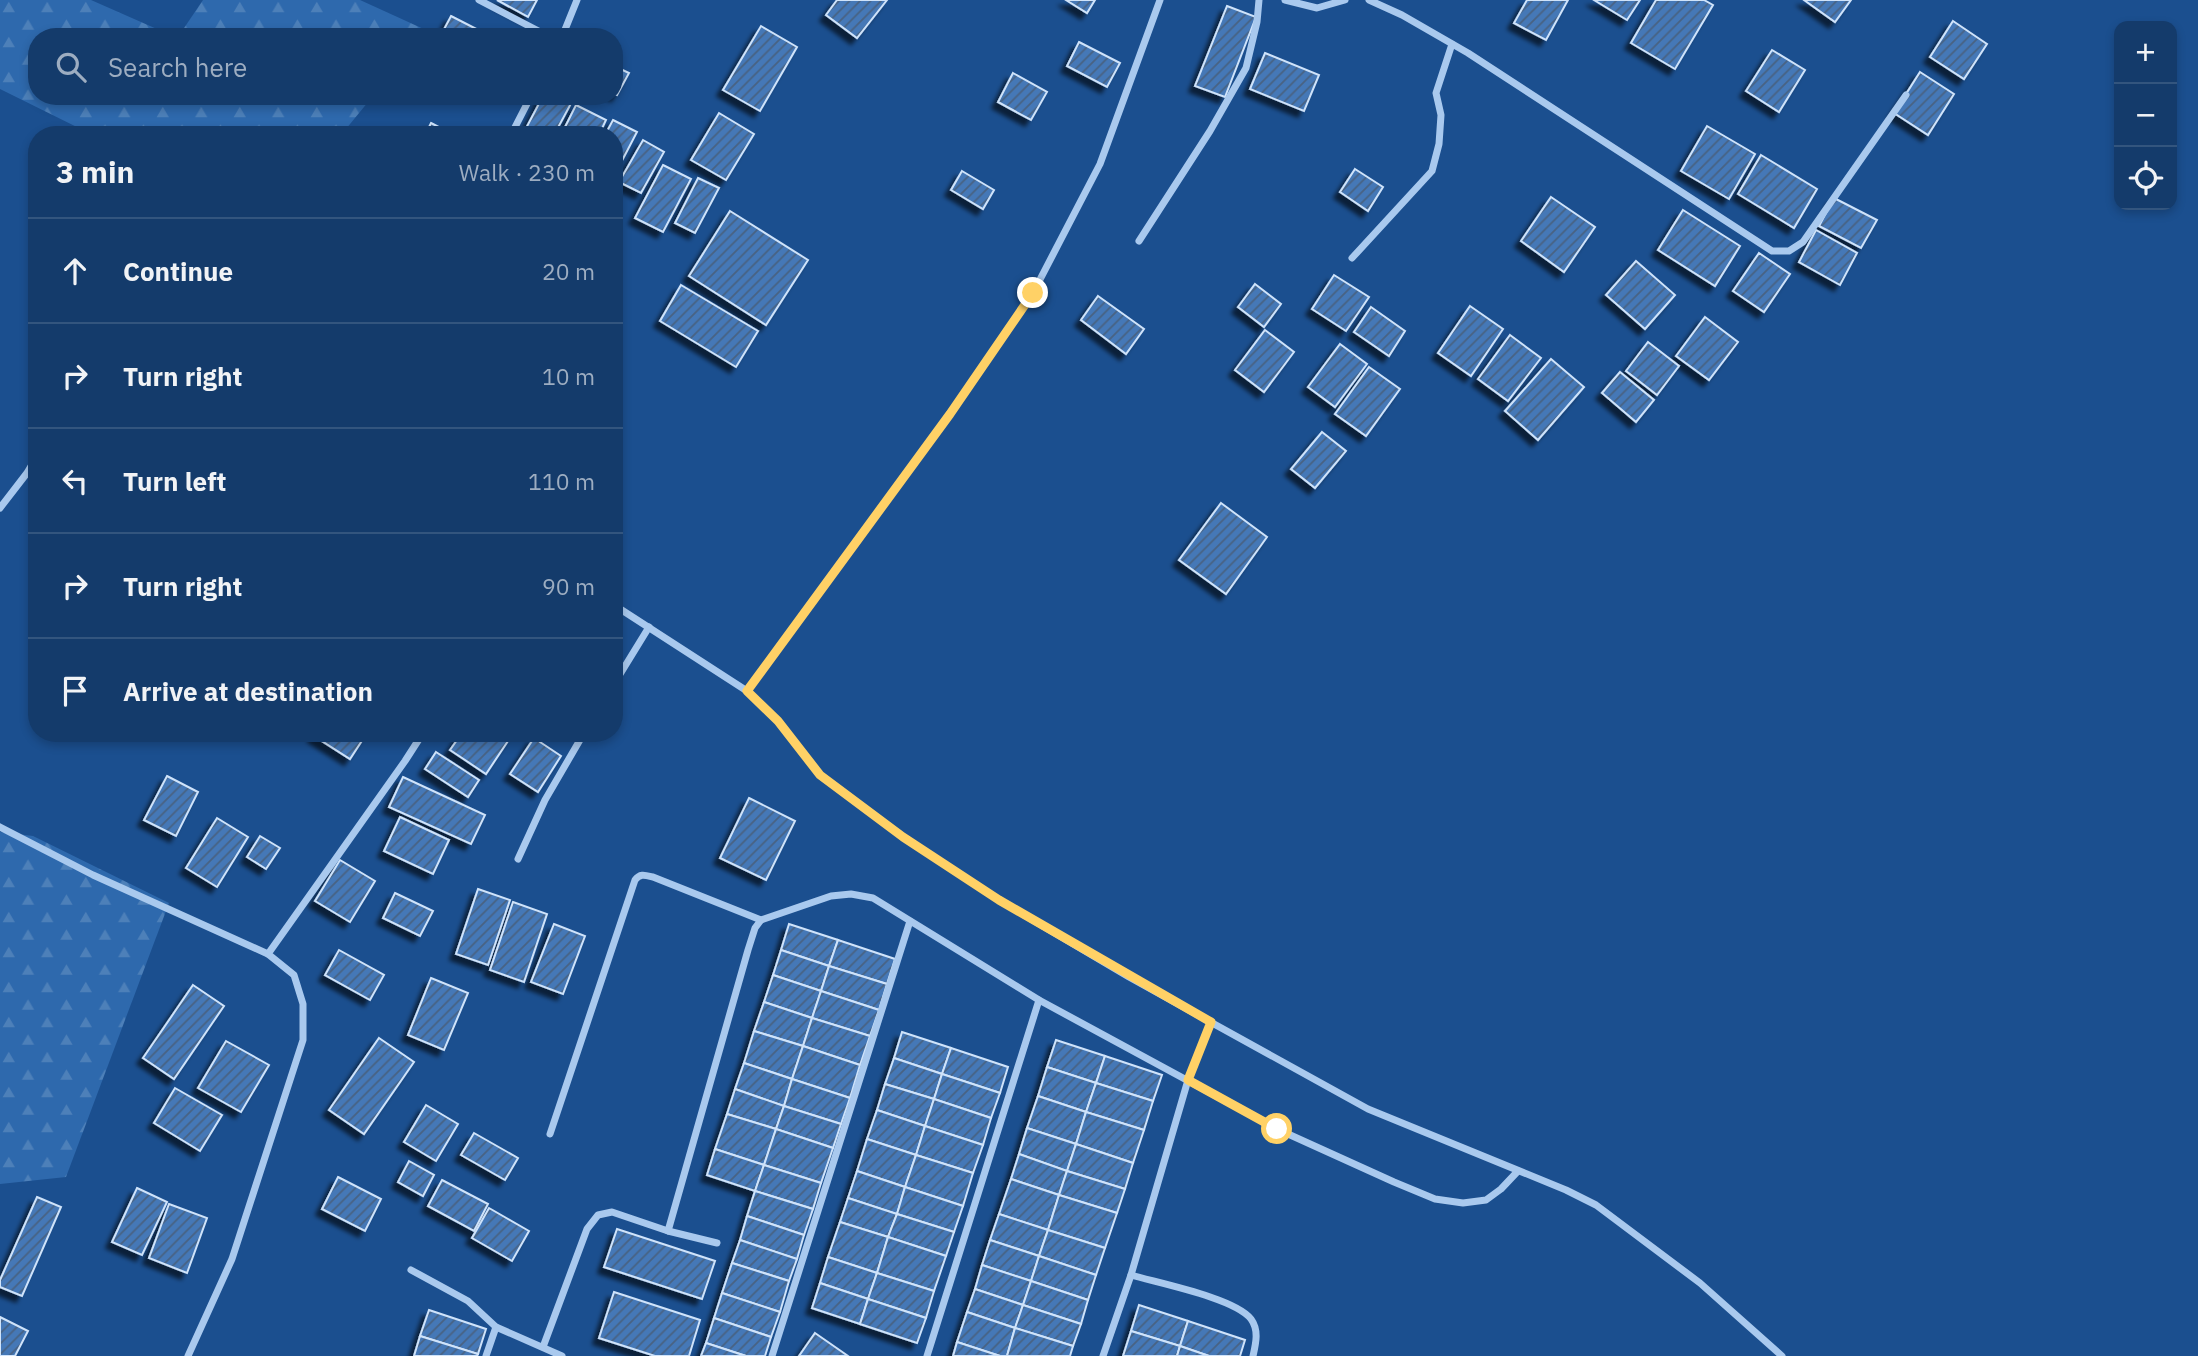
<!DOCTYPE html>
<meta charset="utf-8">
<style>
body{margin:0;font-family:"IBM Plex Sans",sans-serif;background:#1d4271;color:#f1f3f6}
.controls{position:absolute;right:21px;top:21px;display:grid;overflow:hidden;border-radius:14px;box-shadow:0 4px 10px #0003}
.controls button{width:63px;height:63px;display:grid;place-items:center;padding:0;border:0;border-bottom:2px solid #33557e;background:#143b6b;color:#f1f3f6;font:35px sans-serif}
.stop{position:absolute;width:21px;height:21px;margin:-16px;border:5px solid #ffd166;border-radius:50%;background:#fff}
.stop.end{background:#ffd166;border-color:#fff;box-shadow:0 2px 7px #0008}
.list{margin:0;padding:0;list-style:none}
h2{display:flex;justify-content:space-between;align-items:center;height:91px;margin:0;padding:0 28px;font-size:30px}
h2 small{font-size:23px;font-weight:400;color:#9dadc1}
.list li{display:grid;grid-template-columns:46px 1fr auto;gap:21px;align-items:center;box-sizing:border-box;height:105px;padding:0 28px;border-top:2px solid #33557e}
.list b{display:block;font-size:26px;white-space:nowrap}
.list em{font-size:23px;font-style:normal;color:#9dadc1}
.icon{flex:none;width:38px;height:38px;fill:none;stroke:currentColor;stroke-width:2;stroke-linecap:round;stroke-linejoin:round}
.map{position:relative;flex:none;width:2198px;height:1356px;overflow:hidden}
.search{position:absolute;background:#143b6b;box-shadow:0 4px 10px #0003;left:28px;top:28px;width:595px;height:77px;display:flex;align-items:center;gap:18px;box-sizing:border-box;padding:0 24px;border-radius:28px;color:#9dadc1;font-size:26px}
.panel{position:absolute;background:#143b6b;box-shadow:0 4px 10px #0003;left:28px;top:126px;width:595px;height:616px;border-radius:28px}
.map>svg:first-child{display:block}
</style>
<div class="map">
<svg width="2198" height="1356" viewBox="0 0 2198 1356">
<defs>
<pattern id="forest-firs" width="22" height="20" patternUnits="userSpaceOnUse" patternTransform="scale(1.75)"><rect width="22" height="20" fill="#2e69ad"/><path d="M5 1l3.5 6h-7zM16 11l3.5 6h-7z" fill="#4d80b9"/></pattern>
<pattern id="building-hatch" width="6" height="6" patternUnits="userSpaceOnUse" patternTransform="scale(1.75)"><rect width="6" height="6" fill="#4478b7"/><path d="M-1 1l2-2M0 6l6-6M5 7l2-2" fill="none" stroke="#486282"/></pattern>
<filter id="shadow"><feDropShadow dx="-6" dy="6" stdDeviation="2" flood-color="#0009"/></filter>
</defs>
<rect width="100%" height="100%" fill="#1b4f8f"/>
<g fill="url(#forest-firs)">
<polygon points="0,0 91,0 175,37 37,37 37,96 373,96 341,135 93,135 0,89"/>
<polygon points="203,0 360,0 428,31 423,37 178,37"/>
<polygon points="0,832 33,836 169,903 66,1177 0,1184"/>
</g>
<g fill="url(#building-hatch)" stroke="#cfe3fa" stroke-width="2" filter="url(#shadow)">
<polygon points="497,0 537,0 528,17"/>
<polygon points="837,0 887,0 857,38 826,15"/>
<polygon points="1066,0 1095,0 1087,13"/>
<polygon points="1527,0 1568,0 1546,40 1514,23"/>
<polygon points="1594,0 1640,0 1627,20"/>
<polygon points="1656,0 1704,0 1713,5 1675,69 1631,43"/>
<polygon points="1804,0 1851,0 1835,22"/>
<polygon points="1227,6 1256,17 1225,97 1195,86"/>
<polygon points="451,16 492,37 440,37"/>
<polygon points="1953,21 1987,44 1964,79 1930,57"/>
<polygon points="761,26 797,47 760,111 723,90"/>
<polygon points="1079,42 1120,63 1107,87 1067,66"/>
<polygon points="1772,50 1805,70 1779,112 1746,91"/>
<polygon points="1265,53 1319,75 1304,111 1250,89"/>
<polygon points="614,66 629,73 617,95 614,94"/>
<polygon points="1920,72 1954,94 1928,135 1894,113"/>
<polygon points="1013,73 1047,92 1031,120 998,102"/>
<polygon points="543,96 574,98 554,135 530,135 524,132"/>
<polygon points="576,105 606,120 599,135 561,135"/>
<polygon points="719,113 754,134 726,180 691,160"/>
<polygon points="613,120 637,132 614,176 614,135 605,135"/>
<polygon points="431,123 454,135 425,135"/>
<polygon points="1707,126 1755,154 1729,199 1681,171"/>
<polygon points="643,140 664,152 641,193 619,182"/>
<polygon points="1761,155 1817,189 1794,228 1738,194"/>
<polygon points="663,165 691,179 663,232 635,218"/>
<polygon points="1355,169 1383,187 1368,211 1340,192"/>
<polygon points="962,171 994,190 983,209 951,190"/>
<polygon points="698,178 719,188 695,233 675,223"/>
<polygon points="1551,197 1595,227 1564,272 1521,241"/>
<polygon points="1834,198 1877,220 1861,248 1819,226"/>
<polygon points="1683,210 1740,246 1715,286 1658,250"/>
<polygon points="730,211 808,260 766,325 689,276"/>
<polygon points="1816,230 1857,253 1840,285 1799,262"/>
<polygon points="1759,253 1790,274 1764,312 1733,291"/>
<polygon points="1636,261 1675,295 1645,329 1606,295"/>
<polygon points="1334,275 1369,297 1346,331 1312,309"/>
<polygon points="1255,284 1281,304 1264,327 1238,307"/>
<polygon points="681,285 758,331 736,367 660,321"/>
<polygon points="1098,296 1144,329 1126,354 1081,320"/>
<polygon points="1470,306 1503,329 1471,376 1438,353"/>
<polygon points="1371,307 1405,331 1389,356 1354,332"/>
<polygon points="1705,317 1738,342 1709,380 1676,356"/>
<polygon points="1265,330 1294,352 1264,392 1235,370"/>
<polygon points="1510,335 1541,358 1508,401 1478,379"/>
<polygon points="1648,342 1679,366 1657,395 1626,371"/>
<polygon points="1340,344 1367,364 1335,407 1308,387"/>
<polygon points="1551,359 1584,387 1538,440 1505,411"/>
<polygon points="1369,367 1400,389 1366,436 1335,414"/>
<polygon points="1620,372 1654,400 1636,422 1602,393"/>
<polygon points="1322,432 1346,451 1315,488 1291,469"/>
<polygon points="1221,503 1267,537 1226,594 1179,560"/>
<polygon points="315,733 367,733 350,759 314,736"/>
<polygon points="462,733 509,733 512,735 486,774 450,750"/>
<polygon points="534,738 561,756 538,792 510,774"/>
<polygon points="436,752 479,780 468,797 425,769"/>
<polygon points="167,776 198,792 176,836 144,820"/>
<polygon points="403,777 485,815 471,844 389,807"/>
<polygon points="749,798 795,821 766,880 720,858"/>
<polygon points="400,817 449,840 433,874 384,851"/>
<polygon points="217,818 248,837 217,887 186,868"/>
<polygon points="260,836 280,848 266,869 247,857"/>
<polygon points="340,860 375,881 350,922 315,901"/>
<polygon points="478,889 510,900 488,965 456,954"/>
<polygon points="395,893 433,911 420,936 383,918"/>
<polygon points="513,902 547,914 524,982 490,970"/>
<polygon points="554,924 585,936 563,994 531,982"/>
<polygon points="789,924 838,940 829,966 781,950"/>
<polygon points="838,940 895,959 887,984 829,966"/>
<polygon points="339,950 384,975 370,1000 325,975"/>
<polygon points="781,950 829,966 821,991 773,975"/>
<polygon points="829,966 887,984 879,1010 821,991"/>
<polygon points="773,975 821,991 812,1018 764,1002"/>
<polygon points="431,978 468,993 444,1050 408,1035"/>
<polygon points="193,985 224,1006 174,1079 143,1058"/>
<polygon points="821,991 879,1010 870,1036 812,1018"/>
<polygon points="764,1002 812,1018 803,1046 754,1031"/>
<polygon points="812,1018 870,1036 860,1065 803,1046"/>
<polygon points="754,1031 803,1046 792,1079 744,1063"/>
<polygon points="902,1032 951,1048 942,1074 894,1058"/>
<polygon points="379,1038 414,1062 364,1134 329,1110"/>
<polygon points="1056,1040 1105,1056 1096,1083 1047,1067"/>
<polygon points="226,1041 269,1065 241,1112 198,1088"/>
<polygon points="803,1046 860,1065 850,1098 792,1079"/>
<polygon points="951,1048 1008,1067 1000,1093 942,1074"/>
<polygon points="1105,1056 1162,1075 1153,1101 1096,1083"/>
<polygon points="894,1058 942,1074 934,1099 885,1084"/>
<polygon points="744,1063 792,1079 784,1106 735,1089"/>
<polygon points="1047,1067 1096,1083 1086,1112 1038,1096"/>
<polygon points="942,1074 1000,1093 991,1118 934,1099"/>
<polygon points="792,1079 850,1098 841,1124 784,1106"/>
<polygon points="1096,1083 1153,1101 1144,1130 1086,1112"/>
<polygon points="885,1084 934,1099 925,1126 877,1110"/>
<polygon points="175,1088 222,1115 200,1151 154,1123"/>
<polygon points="735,1089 784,1106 776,1129 727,1114"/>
<polygon points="1038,1096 1086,1112 1076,1144 1027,1128"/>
<polygon points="934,1099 991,1118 983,1145 925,1126"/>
<polygon points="426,1105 458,1124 436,1161 404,1142"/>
<polygon points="784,1106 841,1124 833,1148 776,1129"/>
<polygon points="877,1110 925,1126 916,1155 867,1139"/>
<polygon points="1086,1112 1144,1130 1133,1163 1076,1144"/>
<polygon points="727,1114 776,1129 764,1165 715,1149"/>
<polygon points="925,1126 983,1145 973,1173 916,1155"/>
<polygon points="1027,1128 1076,1144 1067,1171 1019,1154"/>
<polygon points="776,1129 833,1148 821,1183 764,1165"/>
<polygon points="474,1133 518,1158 505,1180 461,1155"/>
<polygon points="867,1139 916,1155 905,1187 857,1171"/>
<polygon points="1076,1144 1133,1163 1125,1189 1067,1171"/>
<polygon points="715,1149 764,1165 755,1191 707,1175"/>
<polygon points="1019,1154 1067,1171 1059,1195 1011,1179"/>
<polygon points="916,1155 973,1173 963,1206 905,1187"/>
<polygon points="409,1161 434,1175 423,1196 398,1182"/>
<polygon points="764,1165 821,1183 813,1209 755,1191"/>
<polygon points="857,1171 905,1187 897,1214 848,1198"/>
<polygon points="1067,1171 1125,1189 1117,1213 1059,1195"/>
<polygon points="338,1177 381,1199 365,1231 322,1209"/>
<polygon points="1011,1179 1059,1195 1048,1230 999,1214"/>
<polygon points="442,1180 488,1204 474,1231 428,1206"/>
<polygon points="905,1187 963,1206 954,1232 897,1214"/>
<polygon points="137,1188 167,1202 142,1255 112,1242"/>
<polygon points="755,1191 813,1209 804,1235 747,1216"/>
<polygon points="1059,1195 1117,1213 1105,1248 1048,1230"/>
<polygon points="37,1197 61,1207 22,1296 0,1287 0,1280"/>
<polygon points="848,1198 897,1214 888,1237 840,1222"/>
<polygon points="169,1204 207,1218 187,1273 149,1258"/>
<polygon points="489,1208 529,1231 512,1261 472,1238"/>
<polygon points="897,1214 954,1232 946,1256 888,1237"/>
<polygon points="999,1214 1048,1230 1039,1256 990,1240"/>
<polygon points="747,1216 804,1235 797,1259 740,1240"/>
<polygon points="840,1222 888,1237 877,1273 828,1257"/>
<polygon points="617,1229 715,1261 702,1299 604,1267"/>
<polygon points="1048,1230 1105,1248 1096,1275 1039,1256"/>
<polygon points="888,1237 946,1256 934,1291 877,1273"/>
<polygon points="740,1240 797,1259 789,1281 732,1263"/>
<polygon points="990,1240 1039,1256 1031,1281 982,1265"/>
<polygon points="1039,1256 1096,1275 1088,1300 1031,1281"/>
<polygon points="828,1257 877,1273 868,1299 820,1283"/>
<polygon points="732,1263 789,1281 780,1312 722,1293"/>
<polygon points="982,1265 1031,1281 1023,1305 975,1289"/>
<polygon points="877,1273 934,1291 926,1318 868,1299"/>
<polygon points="1031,1281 1088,1300 1081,1324 1023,1305"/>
<polygon points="820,1283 868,1299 860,1324 812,1308"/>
<polygon points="975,1289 1023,1305 1015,1328 967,1312"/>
<polygon points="614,1292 700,1320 689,1356 655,1356 599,1338"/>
<polygon points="722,1293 780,1312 771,1337 714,1318"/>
<polygon points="868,1299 926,1318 917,1343 860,1324"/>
<polygon points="1023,1305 1081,1324 1073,1346 1015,1328"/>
<polygon points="1139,1305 1188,1321 1180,1346 1131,1331"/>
<polygon points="429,1310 486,1329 478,1354 420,1336"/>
<polygon points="967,1312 1015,1328 1007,1356 1000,1356 957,1342"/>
<polygon points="0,1317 28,1331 15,1356 0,1356"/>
<polygon points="714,1318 771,1337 765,1356 746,1356 706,1343"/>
<polygon points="1188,1321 1245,1340 1240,1356 1209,1356 1180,1346"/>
<polygon points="1015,1328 1073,1346 1070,1356 1007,1356"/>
<polygon points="1131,1331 1180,1346 1177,1356 1123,1356"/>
<polygon points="815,1333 848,1356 799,1356"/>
<polygon points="420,1336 478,1354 477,1356 414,1356"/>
<polygon points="957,1342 1000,1356 953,1356"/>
<polygon points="706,1343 746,1356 701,1356"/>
<polygon points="1180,1346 1209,1356 1177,1356"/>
</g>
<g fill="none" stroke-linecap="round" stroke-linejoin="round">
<g stroke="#a9c9ee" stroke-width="7">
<polyline points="479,0 550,37"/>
<polyline points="1285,0 1317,8 1345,0"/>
<polyline points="1369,0 1402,15 1468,53 1772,251 1789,251 1803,242 1906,95"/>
<polyline points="562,37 577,0"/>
<polyline points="511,135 531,96"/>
<polyline points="1139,241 1210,131 1246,68 1257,22 1259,0"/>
<polyline points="1352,258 1432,171 1439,144 1441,115 1436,93 1452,44"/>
<polyline points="0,508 27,473 37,456"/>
<polyline points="614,605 747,691 778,721 820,775 903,837 999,900 1129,977 1368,1109 1566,1190 1596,1205 1700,1283 1782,1356"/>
<polyline points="614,684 649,627"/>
<polyline points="747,691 950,414 1033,293 1100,164 1160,0"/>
<polyline points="0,827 93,875 268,954"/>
<polyline points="518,859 545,800 584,733"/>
<polyline points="761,920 831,896 851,894 873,898 1039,1000 1277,1129 1394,1182 1435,1199 1463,1203 1486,1200 1501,1189 1518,1171"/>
<path d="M550,1134L635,880C640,873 645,875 653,877L761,920L755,928L748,950L668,1231"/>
<polyline points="411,1270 468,1301 496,1327 562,1356"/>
<path d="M1131,1275C1158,1283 1235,1298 1251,1319C1259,1330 1256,1343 1253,1356"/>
<polyline points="543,1347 587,1229 598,1215 612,1212 668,1231 717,1243"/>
<polyline points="188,1356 232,1259 303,1040 303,1004 294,975 268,954 405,761 423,733"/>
<polyline points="486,1356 496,1327"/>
<polyline points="772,1356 910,921"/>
<polyline points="927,1356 1039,1000"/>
<polyline points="1103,1356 1131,1275 1188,1080 1211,1022"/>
</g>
</g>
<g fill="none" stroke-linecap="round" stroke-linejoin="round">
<polyline stroke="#ffd166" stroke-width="9" points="1033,293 950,414 747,691 778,721 820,775 903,837 999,900 1211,1022 1188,1080 1277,1129"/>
</g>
</svg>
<div class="controls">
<button>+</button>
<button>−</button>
<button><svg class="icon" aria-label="locate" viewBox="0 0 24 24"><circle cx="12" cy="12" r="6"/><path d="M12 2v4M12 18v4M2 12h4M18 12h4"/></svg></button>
</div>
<div class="stop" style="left:1277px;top:1129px"></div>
<div class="stop end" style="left:1033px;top:293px"></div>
<div class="search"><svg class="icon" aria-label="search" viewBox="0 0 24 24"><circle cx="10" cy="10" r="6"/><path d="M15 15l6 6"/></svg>Search here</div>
<section class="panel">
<h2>3 min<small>Walk · 230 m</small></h2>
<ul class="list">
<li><svg class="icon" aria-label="ahead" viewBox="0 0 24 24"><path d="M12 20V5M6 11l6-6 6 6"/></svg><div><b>Continue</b></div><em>20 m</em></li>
<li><svg class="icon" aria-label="right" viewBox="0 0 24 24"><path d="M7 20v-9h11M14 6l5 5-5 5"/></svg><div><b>Turn right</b></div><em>10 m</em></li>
<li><svg class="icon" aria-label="left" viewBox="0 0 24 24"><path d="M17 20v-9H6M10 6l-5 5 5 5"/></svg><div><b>Turn left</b></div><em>110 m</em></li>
<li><svg class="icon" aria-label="right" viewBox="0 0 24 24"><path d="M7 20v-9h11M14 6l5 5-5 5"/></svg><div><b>Turn right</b></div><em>90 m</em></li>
<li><svg class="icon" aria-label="arrive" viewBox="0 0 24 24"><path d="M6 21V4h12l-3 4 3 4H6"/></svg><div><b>Arrive at destination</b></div></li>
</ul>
</section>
</div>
